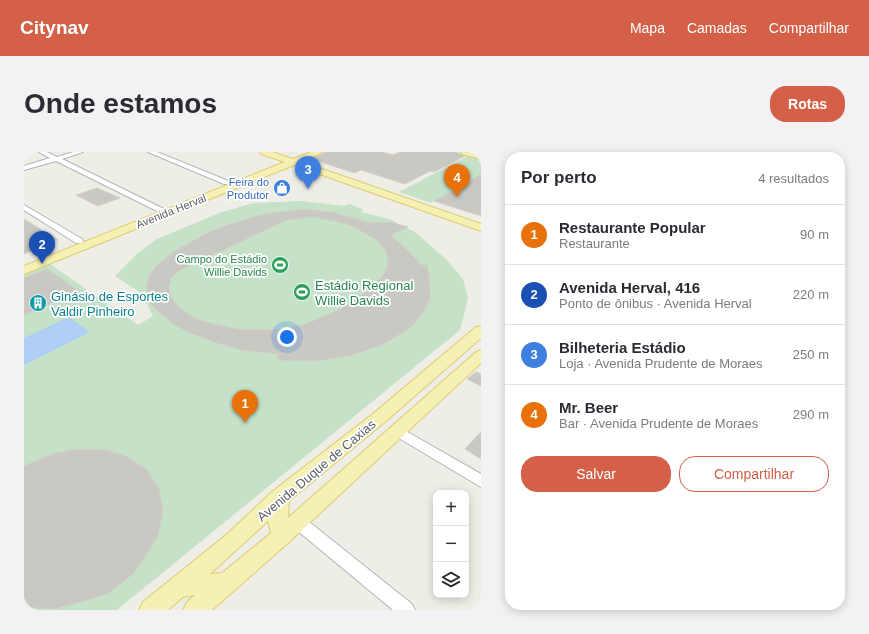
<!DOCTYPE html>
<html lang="pt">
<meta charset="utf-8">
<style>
body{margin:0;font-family:Arial,sans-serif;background:#f2f2f3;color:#2b2b33}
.controls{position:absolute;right:12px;bottom:12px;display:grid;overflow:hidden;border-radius:8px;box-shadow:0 2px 10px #0003}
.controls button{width:36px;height:36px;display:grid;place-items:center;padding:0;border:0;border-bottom:1px solid #e1e1e2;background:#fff;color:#2b2b33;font:20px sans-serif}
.you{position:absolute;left:263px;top:185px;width:14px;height:14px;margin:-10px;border:3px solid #fff;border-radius:50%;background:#1a73e8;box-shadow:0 0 0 6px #1a73e833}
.badge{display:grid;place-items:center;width:26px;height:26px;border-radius:50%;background:#d36047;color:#fff;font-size:13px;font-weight:700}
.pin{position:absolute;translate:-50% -33px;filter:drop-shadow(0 1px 2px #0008)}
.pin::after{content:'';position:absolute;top:21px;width:14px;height:12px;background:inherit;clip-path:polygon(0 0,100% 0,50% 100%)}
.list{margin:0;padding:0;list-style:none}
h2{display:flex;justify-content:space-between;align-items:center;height:52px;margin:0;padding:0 16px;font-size:17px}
h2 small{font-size:13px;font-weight:400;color:#7c7c81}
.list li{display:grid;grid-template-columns:26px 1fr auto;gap:12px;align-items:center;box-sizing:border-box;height:60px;padding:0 16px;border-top:1px solid #e1e1e2}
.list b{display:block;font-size:15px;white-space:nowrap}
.list p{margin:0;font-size:13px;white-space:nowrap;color:#7c7c81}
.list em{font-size:13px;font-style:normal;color:#7c7c81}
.actions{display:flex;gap:8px;padding:12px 16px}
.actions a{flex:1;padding:9px 0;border:1px solid #d36047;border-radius:16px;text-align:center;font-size:14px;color:#d36047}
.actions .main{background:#d36047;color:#fff}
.icon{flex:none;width:22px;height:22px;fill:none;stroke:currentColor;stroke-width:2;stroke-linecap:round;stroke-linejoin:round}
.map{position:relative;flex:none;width:457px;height:458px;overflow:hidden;border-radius:16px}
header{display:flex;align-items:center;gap:24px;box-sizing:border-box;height:56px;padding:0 20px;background:#d36047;color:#fff}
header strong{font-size:19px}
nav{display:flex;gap:22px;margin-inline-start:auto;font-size:14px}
.intro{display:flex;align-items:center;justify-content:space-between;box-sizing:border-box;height:96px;padding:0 24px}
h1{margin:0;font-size:28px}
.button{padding:10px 18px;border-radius:16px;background:#d36047;color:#fff;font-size:14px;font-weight:700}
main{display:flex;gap:24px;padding:0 24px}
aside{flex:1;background:#fff;border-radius:16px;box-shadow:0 2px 10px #0003}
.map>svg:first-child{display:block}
</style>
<header>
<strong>Citynav</strong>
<nav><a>Mapa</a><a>Camadas</a><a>Compartilhar</a></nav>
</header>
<div class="intro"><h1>Onde estamos</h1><a class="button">Rotas</a></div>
<main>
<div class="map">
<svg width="457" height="458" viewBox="0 0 457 458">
<rect width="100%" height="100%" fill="#eeede6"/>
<g fill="#c5e2c9">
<polygon points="448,2 457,4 457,22 407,51 375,40"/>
<polygon points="278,49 320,54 325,52 339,57 337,60 365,67 391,80 424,109 439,127 444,146 436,178 93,458 0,458 0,122 26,112 114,173 129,164 117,141 91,124 114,101 133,87 198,60 230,51"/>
</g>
<polygon fill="#afcff4" points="45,165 66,180 0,213 0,186"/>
<g fill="#c9c8c2" stroke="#d2cfc5" fill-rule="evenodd">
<polygon points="303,0 358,0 369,3 377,0 432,0 441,4 410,20 406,19 381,32 337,18 330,21 288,7"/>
<polygon points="457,22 457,64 410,49 449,27"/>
<polygon points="73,36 96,46 74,54 52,43"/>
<path d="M284,57L312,61L346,71L366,70L384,75L367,83L388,103L397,113H403L406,131V147L397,164L386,176L358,193L328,203L294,209L254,208V202L217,198L193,191L166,181L149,172L127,153L123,145L122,136L125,124L132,114L149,100L185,80L206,72L233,64L254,60ZM288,65L315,70L331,75L355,90L362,99L364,113L360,122L348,135L327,151L308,161L282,172L259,177L234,178L213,177L178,169L164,162L153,153L146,144L145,135L147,126L155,119L254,72L264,68Z"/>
<polygon points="0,67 34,88 0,102"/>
<polygon points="23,117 55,139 0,163 0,126"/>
<polygon points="452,220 457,222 457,234 443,227"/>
<polygon points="457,280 457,307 441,297"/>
<polygon points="55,297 81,298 104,305 123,318 135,337 139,359 134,384 110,421 85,441 64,448 30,457 0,455 0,314 28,302"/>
</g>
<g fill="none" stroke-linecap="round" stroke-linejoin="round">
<g stroke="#b3b5b9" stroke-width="2">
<g id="minor">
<polygon points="15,0 23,0 33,5 49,0 59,0 38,7 140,57 136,59 133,59 32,9 0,18 0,14 26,6"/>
<polygon points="124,0 133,0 207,30 203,32 200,32"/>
<polygon points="0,53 58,87 59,89 58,91 52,91 0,58"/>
<polygon points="373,274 457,322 457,335 368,282 366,279 368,276"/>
<polygon points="274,364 279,365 388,452 391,458 369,458 269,375 266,370 269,365"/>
</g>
</g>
<g stroke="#dfcb6d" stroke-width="2">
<g id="major">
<polygon points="236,0 248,0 269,7 287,0 299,0 278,10 457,72 457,79 270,13 0,122 0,114 261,10 237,2"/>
<polygon points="437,0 457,1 457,7 438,2"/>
<path d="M457,174V186L362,269L265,349L264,366L452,200L457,198V211L265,390L188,458H159L163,450L171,443L159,445L144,458H115L119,450L202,383L249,339L350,261L452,175ZM244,369L247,381L198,421L186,422Z"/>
</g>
</g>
<use href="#minor" fill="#fff" fill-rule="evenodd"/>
<use href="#major" fill="#f5f1b4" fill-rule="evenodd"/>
</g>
<defs>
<g id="shop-disc" transform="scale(0.9)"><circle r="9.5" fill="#3f7fe0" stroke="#fff"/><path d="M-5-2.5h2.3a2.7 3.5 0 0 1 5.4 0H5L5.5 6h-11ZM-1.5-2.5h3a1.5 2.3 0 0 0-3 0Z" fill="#fff"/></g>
<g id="stadium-disc" transform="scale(0.9)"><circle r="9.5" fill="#2e9e5b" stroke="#fff"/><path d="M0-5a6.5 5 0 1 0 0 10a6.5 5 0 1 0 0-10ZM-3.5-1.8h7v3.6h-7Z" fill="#fff"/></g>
<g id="building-disc" transform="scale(0.9)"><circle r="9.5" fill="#0f9aa8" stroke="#fff"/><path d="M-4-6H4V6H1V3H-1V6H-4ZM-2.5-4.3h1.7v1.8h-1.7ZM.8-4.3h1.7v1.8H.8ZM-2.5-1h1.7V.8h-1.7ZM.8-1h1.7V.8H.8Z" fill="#fff"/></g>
</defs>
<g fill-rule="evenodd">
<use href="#shop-disc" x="258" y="36"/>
<use href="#stadium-disc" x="256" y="113"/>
<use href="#stadium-disc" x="278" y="140"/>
<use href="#building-disc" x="14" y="151"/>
</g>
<g text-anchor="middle" stroke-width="3.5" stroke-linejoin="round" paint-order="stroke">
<g font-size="11" fill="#366cbe" stroke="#fff" text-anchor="end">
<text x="245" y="34">Feira do<tspan x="245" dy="13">Produtor</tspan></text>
</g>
<g font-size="11" fill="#5d6064" stroke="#fff">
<text transform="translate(147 59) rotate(-22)" y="4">Avenida Herval</text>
</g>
<g font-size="11" fill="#27864d" stroke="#fff" text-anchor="end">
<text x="243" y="111">Campo do Estádio<tspan x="243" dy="13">Willie Davids</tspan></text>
</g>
<g font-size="13" fill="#27864d" stroke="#fff" text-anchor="start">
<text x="291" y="138">Estádio Regional<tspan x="291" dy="15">Willie Davids</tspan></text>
</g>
<g font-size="13" fill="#0d838f" stroke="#fff" text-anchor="start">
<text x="27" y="149">Ginásio de Esportes<tspan x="27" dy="15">Valdir Pinheiro</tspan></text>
</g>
<g font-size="13" fill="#5d6064" stroke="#fff">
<text transform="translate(292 318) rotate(-40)" y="5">Avenida Duque de Caxias</text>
</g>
</g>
</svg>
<div class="controls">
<button>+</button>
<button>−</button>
<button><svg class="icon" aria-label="layers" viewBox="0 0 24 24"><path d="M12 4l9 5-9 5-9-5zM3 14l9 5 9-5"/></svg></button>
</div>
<div class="you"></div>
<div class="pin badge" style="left:221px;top:271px;background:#e8710a">1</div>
<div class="pin badge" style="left:18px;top:112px;background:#1a4fb4">2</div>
<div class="pin badge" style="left:284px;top:37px;background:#3f7fe0">3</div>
<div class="pin badge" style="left:433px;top:45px;background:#e8710a">4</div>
</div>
<aside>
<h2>Por perto<small>4 resultados</small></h2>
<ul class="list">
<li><span class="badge" style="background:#e8710a">1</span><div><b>Restaurante Popular</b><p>Restaurante</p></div><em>90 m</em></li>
<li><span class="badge" style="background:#1a4fb4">2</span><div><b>Avenida Herval, 416</b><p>Ponto de ônibus · Avenida Herval</p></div><em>220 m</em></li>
<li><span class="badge" style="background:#3f7fe0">3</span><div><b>Bilheteria Estádio</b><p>Loja · Avenida Prudente de Moraes</p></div><em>250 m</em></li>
<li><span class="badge" style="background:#e8710a">4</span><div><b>Mr. Beer</b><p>Bar · Avenida Prudente de Moraes</p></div><em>290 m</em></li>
</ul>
<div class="actions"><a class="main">Salvar</a><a>Compartilhar</a></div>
</aside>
</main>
